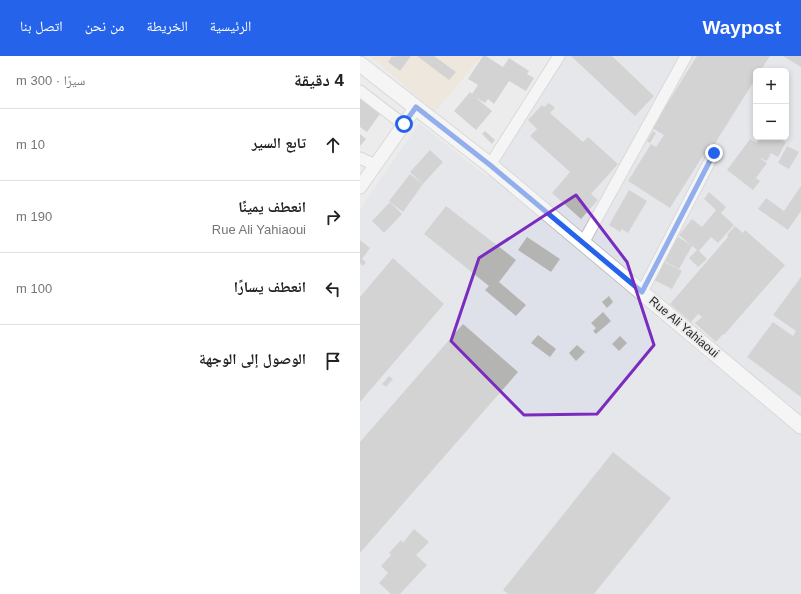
<!DOCTYPE html>
<html lang="ar">
<meta charset="utf-8">
<style>
body{margin:0;font-family:Arial,"Noto Naskh Arabic",sans-serif;background:#f2f2f2;color:#222;direction:rtl}
.controls{position:absolute;right:12px;top:12px;display:grid;overflow:hidden;border-radius:6px;box-shadow:0 2px 6px #0003}
.controls button{width:36px;height:36px;display:grid;place-items:center;padding:0;border:0;border-bottom:1px solid #e0e0e0;background:#fff;color:#222;font:20px sans-serif}
.stop{position:absolute;width:12px;height:12px;margin:-9px;border:3px solid #2563eb;border-radius:50%;background:#fff}
.stop.end{background:#2563eb;border-color:#fff;box-shadow:0 1px 4px #0008}
.list{margin:0;padding:0;list-style:none}
h2{display:flex;justify-content:space-between;align-items:center;height:52px;margin:0;padding:0 16px;font-size:17px}
h2 small{font-size:13px;font-weight:400;color:#767676}
.list li{display:grid;grid-template-columns:26px 1fr auto;gap:12px;align-items:center;box-sizing:border-box;height:72px;padding:0 16px;border-top:1px solid #e0e0e0}
.list b{display:block;font-size:15px;white-space:nowrap}
.list p{margin:0;font-size:13px;white-space:nowrap;color:#767676}
.list em{font-size:13px;font-style:normal;color:#767676}
.icon{flex:none;width:22px;height:22px;fill:none;stroke:currentColor;stroke-width:2;stroke-linecap:round;stroke-linejoin:round}
.map{position:relative;flex:none;width:441px;height:538px;overflow:hidden;direction:ltr}
header{display:flex;align-items:center;gap:24px;box-sizing:border-box;height:56px;padding:0 20px;background:#2563eb;color:#fff}
header strong{font-size:19px}
nav{display:flex;gap:22px;margin-inline-start:auto;font-size:14px}
main{display:flex}
aside{flex:1;background:#fff}
.map>svg:first-child{display:block}
</style>
<header>
<strong>Waypost</strong>
<nav><a>الرئيسية</a><a>الخريطة</a><a>من نحن</a><a>اتصل بنا</a></nav>
</header>
<main>
<div class="map">
<svg width="441" height="538" viewBox="0 0 441 538">
<rect width="100%" height="100%" fill="#ececed"/>
<path fill="#dee1e9" fill-rule="evenodd" d="M204,0H441V538H0V153L59,67L128,121ZM396,15H426V81H396Z"/>
<polygon fill="#eee1cd" points="10,0 122,0 75,56"/>
<g fill="#b4b4b3">
<polygon points="32,0 34,1 35,0 51,0 40,15 28,6"/>
<polygon points="57,0 74,0 96,16 89,24"/>
<polygon points="123,0 126,0 143,11 149,2 169,15 167,18 174,22 166,35 149,25 134,48 128,43 125,47 115,41 132,55 116,74 94,55 110,36 112,38 118,29 108,23"/>
<polygon points="211,0 252,0 294,40 275,60"/>
<polygon points="337,0 410,0 400,15 396,15 396,22 354,89 351,87 310,152 268,125 291,88 296,91 304,79 292,72"/>
<polygon points="423,0 441,0 441,11"/>
<polygon points="0,34 25,51 7,76 0,71"/>
<polygon points="189,47 195,52 190,57 223,86 228,81 258,108 231,138 238,144 221,163 192,137 210,116 170,80 177,73 168,64 182,49 184,51"/>
<polygon points="125,75 135,84 132,88 122,78"/>
<polygon points="293,75 296,77 290,87 287,85"/>
<polygon points="396,75 396,81 415,81 426,86 418,101 411,97 407,105 398,101 407,107 396,122 400,125 393,134 367,114 390,83 396,87 399,83 393,80"/>
<polygon points="0,78 6,83 0,90"/>
<polygon points="427,90 439,96 429,113 418,107"/>
<polygon points="70,94 83,106 63,128 50,116"/>
<polygon points="50,118 63,128 43,156 29,145"/>
<polygon points="441,130 441,155 428,174 398,153 406,142 424,155"/>
<polygon points="269,134 287,145 268,177 262,173 260,176 249,169"/>
<polygon points="349,136 366,151 361,157 374,169 358,187 351,181 339,195 347,203 338,211 329,202 337,194 332,190 319,213 304,205 318,181 331,189 319,179 332,163 342,171 356,154 344,143"/>
<polygon points="30,146 42,158 24,177 12,165"/>
<polygon points="86,150 156,204 139,226 166,249 156,260 125,234 129,230 64,178"/>
<polygon points="375,170 383,177 385,174 425,209 364,279 363,278 356,286 335,267 342,261 338,258 331,266 310,248 368,181 367,179"/>
<polygon points="167,181 200,203 191,216 158,194"/>
<polygon points="0,184 10,192 2,203 6,206 3,210 0,207"/>
<polygon points="33,202 84,248 0,346 0,241"/>
<polygon points="304,206 322,215 312,233 294,224"/>
<polygon points="441,221 441,341 387,301 413,266 433,280 436,275 413,259"/>
<polygon points="249,240 253,246 247,252 242,246"/>
<polygon points="243,256 251,265 236,278 233,275 236,272 231,267"/>
<polygon points="103,268 158,316 0,497 0,386"/>
<polygon points="178,279 196,293 190,301 171,287"/>
<polygon points="260,280 267,287 259,295 252,288"/>
<polygon points="217,289 225,296 216,305 209,297"/>
<polygon points="29,320 33,323 26,331 22,328"/>
<polygon points="253,396 311,442 234,538 148,538 143,534"/>
<polygon points="54,473 69,486 56,499 67,509 40,538 31,538 19,527 28,517 21,510 31,499 29,497 41,484 43,487"/>
</g>
<g fill="none" stroke-linecap="round" stroke-linejoin="round">
<g stroke="#c0c0c1" stroke-width="13">
<g id="minor">
<polyline points="0,35 43,68"/>
<polyline points="0,102 15,109"/>
<polyline points="130,109 199,0"/>
<polyline points="223,187 326,0"/>
<polyline points="282,236 354,97"/>
</g>
</g>
<g stroke="#c0c0c1" stroke-width="15">
<polyline id="tertiary" points="0,131 56,51"/>
</g>
<g stroke="#c0c0c1" stroke-width="17">
<polyline id="secondary" points="0,8 130,109 441,370"/>
</g>
<use href="#minor" stroke="#fff" stroke-width="11"/>
<use href="#tertiary" stroke="#fff" stroke-width="13"/>
<use href="#secondary" stroke="#fff" stroke-width="15"/>
</g>
<g fill="none" stroke-linecap="round" stroke-linejoin="round">
<polyline stroke="#2563eb" stroke-width="5" points="44,68 56,51 130,109 282,236 354,97"/>
</g>
<path d="M0 0H441V538H0ZM216,139L267,206L294,289L237,358L164,359L91,285L119,202Z" fill="#ececed" fill-opacity=".55" fill-rule="evenodd"/>
<path fill="none" stroke="#7b2cbf" stroke-width="3" stroke-linejoin="round" d="M216,139L267,206L294,289L237,358L164,359L91,285L119,202Z"/>
<g text-anchor="middle" stroke-width="4" stroke-linejoin="round" paint-order="stroke">
<g font-size="12" fill="#262626" stroke="#ececed">
<text transform="translate(324 271) rotate(40)" y="4">Rue Ali Yahiaoui</text>
</g>
</g>
</svg>
<div class="controls">
<button>+</button>
<button>−</button>
</div>
<div class="stop" style="left:44px;top:68px"></div>
<div class="stop end" style="left:354px;top:97px"></div>
</div>
<aside>
<h2>4 دقيقة<small>سيرًا · 300 m</small></h2>
<ul class="list">
<li><svg class="icon" aria-label="ahead" viewBox="0 0 24 24"><path d="M12 20V5M6 11l6-6 6 6"/></svg><div><b>تابع السير</b></div><em>10 m</em></li>
<li><svg class="icon" aria-label="right" viewBox="0 0 24 24"><path d="M7 20v-9h11M14 6l5 5-5 5"/></svg><div><b>انعطف يمينًا</b><p>Rue Ali Yahiaoui</p></div><em>190 m</em></li>
<li><svg class="icon" aria-label="left" viewBox="0 0 24 24"><path d="M17 20v-9H6M10 6l-5 5 5 5"/></svg><div><b>انعطف يسارًا</b></div><em>100 m</em></li>
<li><svg class="icon" aria-label="arrive" viewBox="0 0 24 24"><path d="M6 21V4h12l-3 4 3 4H6"/></svg><div><b>الوصول إلى الوجهة</b></div></li>
</ul>
</aside>
</main>
